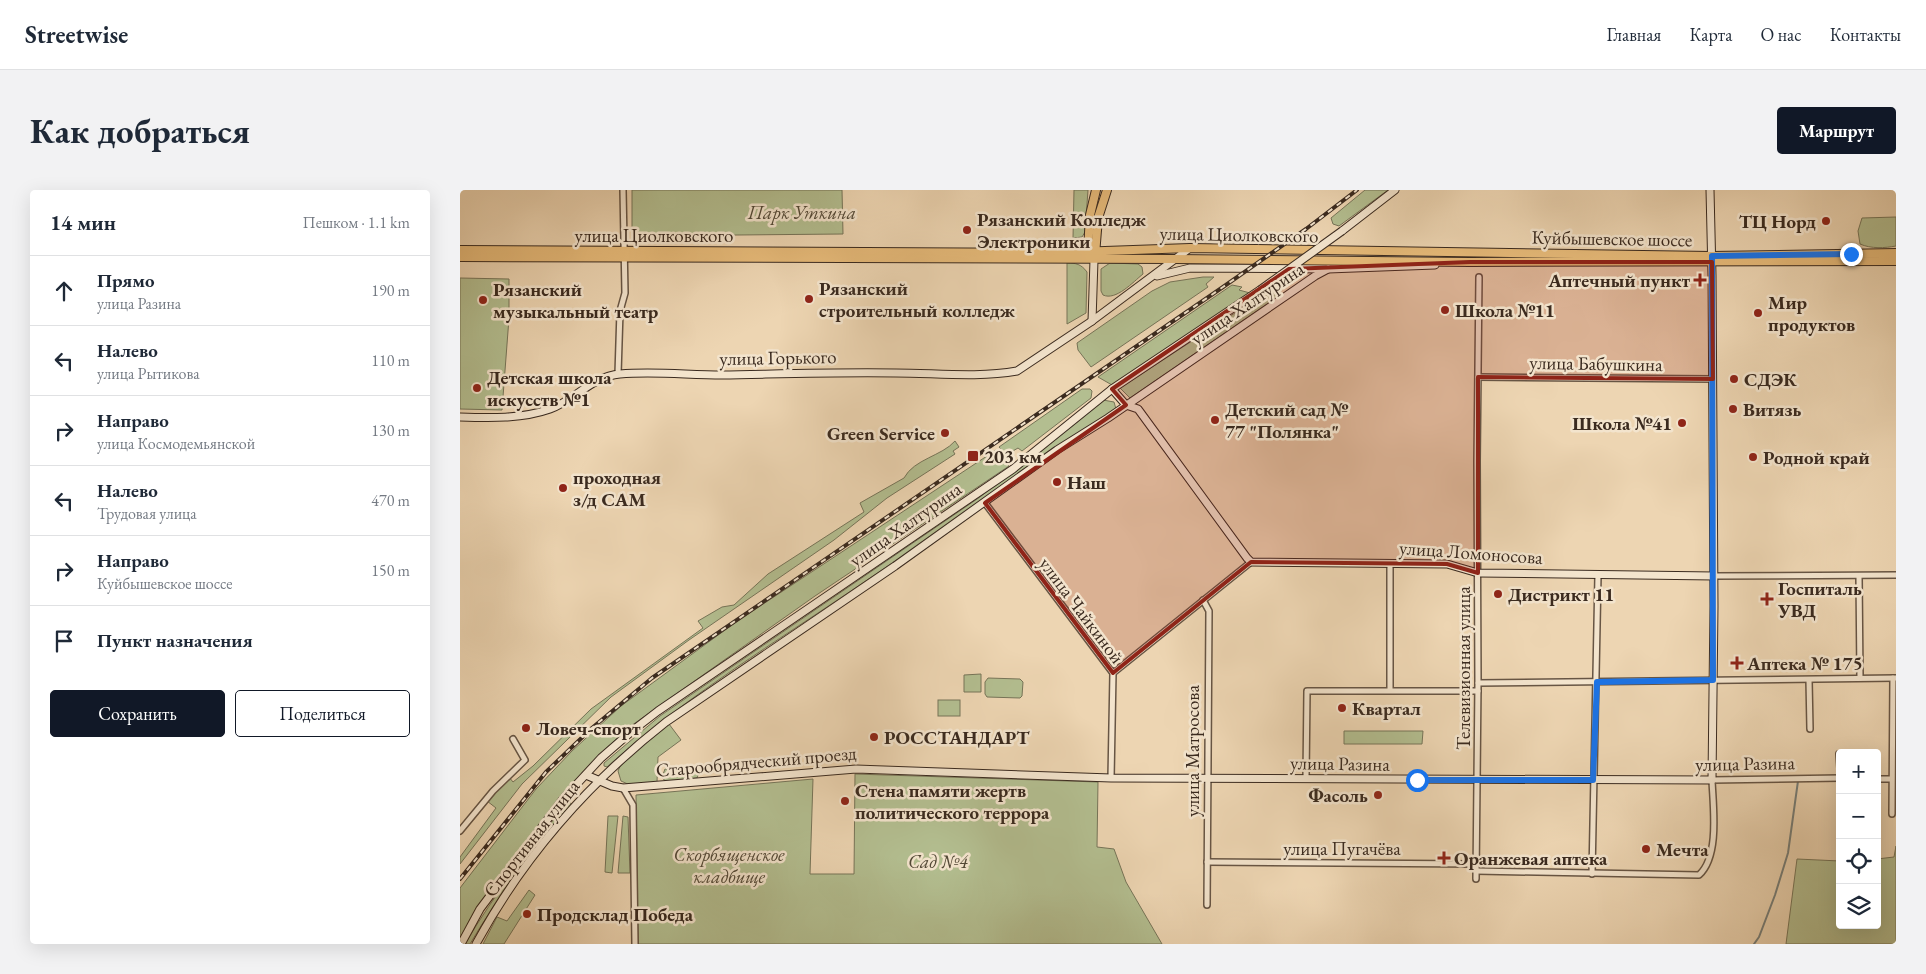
<!DOCTYPE html>
<html lang="ru">
<meta charset="utf-8">
<style>
body{margin:0;font-family:"EB Garamond",serif;background:#f2f2f3;color:#1f2937}
.controls{position:absolute;right:15px;bottom:15px;display:grid;overflow:hidden;border-radius:5px;box-shadow:0 5px 20px #0002}
.controls button{width:45px;height:45px;display:grid;place-items:center;padding:0;border:0;border-bottom:1px solid #e0e1e3;background:#fff;color:#1f2937;font:25px sans-serif}
.stop{position:absolute;width:15px;height:15px;margin:-11px;border:4px solid #1a73e8;border-radius:50%;background:#fff}
.stop.end{background:#1a73e8;border-color:#fff;box-shadow:0 1px 5px #0008}
.list{margin:0;padding:0;list-style:none}
h2{display:flex;justify-content:space-between;align-items:center;height:65px;margin:0;padding:0 20px;font-size:21px}
h2 small{font-size:16px;font-weight:400;color:#747a83}
.list li{display:grid;grid-template-columns:32px 1fr auto;gap:15px;align-items:center;box-sizing:border-box;height:70px;padding:0 20px;border-top:1px solid #e0e1e3}
.list b{display:block;font-size:19px;white-space:nowrap}
.list p{margin:0;font-size:16px;white-space:nowrap;color:#747a83}
.list em{font-size:16px;font-style:normal;color:#747a83}
.actions{display:flex;gap:10px;padding:15px 20px}
.actions a{flex:1;padding:11px 0;border:1px solid #111827;border-radius:5px;text-align:center;font-size:18px;color:#111827}
.actions .main{background:#111827;color:#fff}
.icon{flex:none;width:28px;height:28px;fill:none;stroke:currentColor;stroke-width:2;stroke-linecap:round;stroke-linejoin:round}
.map{position:relative;flex:none;width:1436px;height:754px;overflow:hidden;border-radius:5px}
header{display:flex;align-items:center;gap:30px;box-sizing:border-box;height:70px;padding:0 25px;background:#fff;border-bottom:1px solid #e0e1e3}
header strong{font-size:24px}
nav{display:flex;gap:28px;margin-inline-start:auto;font-size:18px}
.intro{display:flex;align-items:center;justify-content:space-between;box-sizing:border-box;height:120px;padding:0 30px}
h1{margin:0;font-size:35px}
.button{padding:12px 22px;border-radius:5px;background:#111827;color:#fff;font-size:18px;font-weight:700}
main{display:flex;gap:30px;padding:0 30px}
aside{flex:1;background:#fff;border-radius:5px;box-shadow:0 5px 20px #0002}
.map>svg:first-child{display:block}
</style>
<header>
<strong>Streetwise</strong>
<nav><a>Главная</a><a>Карта</a><a>О нас</a><a>Контакты</a></nav>
</header>
<div class="intro"><h1>Как добраться</h1><a class="button">Маршрут</a></div>
<main>
<aside>
<h2>14 мин<small>Пешком · 1.1 km</small></h2>
<ul class="list">
<li><svg class="icon" aria-label="ahead" viewBox="0 0 24 24"><path d="M12 20V5M6 11l6-6 6 6"/></svg><div><b>Прямо</b><p>улица Разина</p></div><em>190 m</em></li>
<li><svg class="icon" aria-label="left" viewBox="0 0 24 24"><path d="M17 20v-9H6M10 6l-5 5 5 5"/></svg><div><b>Налево</b><p>улица Рытикова</p></div><em>110 m</em></li>
<li><svg class="icon" aria-label="right" viewBox="0 0 24 24"><path d="M7 20v-9h11M14 6l5 5-5 5"/></svg><div><b>Направо</b><p>улица Космодемьянской</p></div><em>130 m</em></li>
<li><svg class="icon" aria-label="left" viewBox="0 0 24 24"><path d="M17 20v-9H6M10 6l-5 5 5 5"/></svg><div><b>Налево</b><p>Трудовая улица</p></div><em>470 m</em></li>
<li><svg class="icon" aria-label="right" viewBox="0 0 24 24"><path d="M7 20v-9h11M14 6l5 5-5 5"/></svg><div><b>Направо</b><p>Куйбышевское шоссе</p></div><em>150 m</em></li>
<li><svg class="icon" aria-label="arrive" viewBox="0 0 24 24"><path d="M6 21V4h12l-3 4 3 4H6"/></svg><div><b>Пункт назначения</b></div></li>
</ul>
<div class="actions"><a class="main">Сохранить</a><a>Поделиться</a></div>
</aside>
<div class="map">
<svg width="1436" height="754" viewBox="0 0 1436 754">
<rect width="100%" height="100%" fill="#edd5b2"/>
<filter id="stains"><feTurbulence type="fractalNoise" baseFrequency=".004" numOctaves="4"/><feColorMatrix values="0 0 0 0 .2 0 0 0 0 .09 0 0 0 0 .02 0 0 0 .5 -.17"/></filter>
<radialGradient id="worn" r=".72"><stop offset=".6" stop-color="#630" stop-opacity="0"/><stop offset="1" stop-color="#630" stop-opacity=".3"/></radialGradient>
<g fill="#b3be90" stroke="#767458">
<polygon points="172,0 382,0 383,44 172,46"/>
<polygon points="614,0 628,0 625,42 622,47 613,48"/>
<polygon points="905,0 928,0 879,36 873,34 871,28"/>
<path d="M1436,27V56C1425,58 1411,59 1400,54L1398,41L1402,28Z"/>
<path d="M607,73C616,73 621,74 627,82L626,123L607,134Z"/>
<path d="M650,73L678,74L682,77L683,84C673,92 656,111 643,105L641,101V79Z"/>
<polygon points="743,87 754,87 746,94 748,97 631,177 618,160 617,153 692,101 710,92"/>
<polygon points="0,88 49,89 49,128 42,220 0,219"/>
<polygon points="772,95 782,97 779,100 790,103 652,195 638,187"/>
<polygon points="812,96 822,104 670,208 660,198 807,102"/>
<polygon points="622,199 630,199 632,201 631,208 562,261 558,258 546,265 539,257"/>
<path d="M643,210L654,212L656,219C564,282 472,347 379,409C300,462 218,513 147,577L144,576V573L200,526L520,307Z"/>
<path d="M495,251L499,257L493,261L495,264L427,308L374,350L229,450L151,507L62,594L0,674V667L36,618L27,611L42,593L49,587L53,592L73,576L131,519L243,438L238,431L262,417L274,415L308,384L404,322L400,313L444,288C454,269 482,266 495,251Z"/>
<polygon points="536,260 549,276 355,406 168,538 136,568 105,603 40,685 0,748 0,698 76,599 112,561 161,516 276,432"/>
<polygon points="521,484 521,502 504,502 504,485"/>
<polygon points="528,488 560,489 563,492 562,506 560,508 527,507 525,504 525,492"/>
<rect x="478" y="510" width="22" height="16"/>
<polygon points="209,534 221,550 198,567 197,592 170,595 161,591 158,581 162,572"/>
<polygon points="884,541 963,541 962,554 884,554"/>
<polygon points="205,579 238,579 239,583 237,588 205,591 202,587"/>
<polygon points="395,584 638,592 637,657 654,659 666,692 702,754 178,754 176,605 353,589 350,684 394,684"/>
<path d="M108,612L111,613V616C75,660 39,704 10,754H5C35,703 71,657 108,612Z"/>
<polygon points="148,626 158,626 152,683 145,682"/>
<polygon points="163,626 168,627 170,683 158,683"/>
<polygon points="1436,656 1436,754 1326,754 1337,669 1380,671 1380,735 1417,735 1417,669 1434,667"/>
<polygon points="69,700 75,705 44,754 23,754 37,727 47,731"/>
</g>
<g fill="none" stroke-linecap="round" stroke-linejoin="round">
<polyline stroke="#757e7a" stroke-width="2" points="1294,754 1299,747 1315,705 1328,663 1338,591"/>
<g stroke="#675544" stroke-width="8">
<g id="street">
<polyline points="158,184 160,121 165,103 163,0"/>
<polyline points="1018,187 1253,189"/>
<polyline points="525,313 653,483 651,588"/>
<polyline points="1254,386 1436,385"/>
<polyline points="1399,386 1400,488"/>
<polyline points="743,410 749,421 747,715"/>
<polyline points="653,483 791,372"/>
<polyline points="1349,490 1350,539"/>
<polyline points="1018,493 1436,488"/>
<polyline points="930,500 930,373"/>
<polyline points="1379,564 1380,578"/>
<polyline points="846,589 847,501 1018,501"/>
<polyline points="1417,589 1431,589"/>
<polyline points="163,598 173,615 175,754"/>
<polyline points="1432,624 1433,488"/>
<polyline points="0,641 33,601 65,570 53,549"/>
<polyline points="747,672 1016,674"/>
<path d="M1016,681L1239,685C1260,666 1253,616 1252,590L1380,588"/>
<polyline points="1132,684 1138,385"/>
<polyline points="1016,689 1018,493 1017,271 1019,87"/>
</g>
</g>
<g stroke="#3a2a1f" stroke-width="9">
<g id="secondary">
<polyline points="882,41 935,0"/>
<polyline points="697,86 730,78 868,79 975,75"/>
<polyline points="632,131 634,70"/>
<polyline points="652,199 666,215 678,219 787,368 791,372 987,374 1018,383 1254,386"/>
<path d="M0,227C29,228 62,229 90,219C114,211 132,186 160,184C194,181 228,185 262,185C320,184 378,182 436,183C475,183 518,188 557,181L632,131L730,58"/>
<polyline points="126,585 152,596 163,598 396,579 651,588 1252,590 1254,416 1252,85 1250,0"/>
<polyline points="1,754 20,719 103,609 141,568 172,541 198,521 553,279 652,199 800,100"/>
<path d="M16,754C64,666 127,594 206,532L435,376L597,260L648,228L855,86L868,79"/>
</g>
</g>
<g stroke="#3a2a1f" stroke-width="10">
<g id="primary">
<polyline points="0,60 588,63 730,58 1251,66 1436,63"/>
<polyline points="628,61 630,25 636,0"/>
<polyline points="635,65 638,28 647,0"/>
<polyline points="0,67 715,69 1010,72 1436,71"/>
</g>
</g>
<use href="#street" stroke="#f3e4cd" stroke-width="5"/>
<use href="#secondary" stroke="#f3e4cd" stroke-width="7"/>
<use href="#primary" stroke="#e6ba79" stroke-width="8"/>
<g stroke="#3a2a1f" stroke-width="4">
<polyline id="rail" points="0,689 86,582 132,538 192,488 763,97 846,39 897,0"/>
</g>
<use href="#rail" stroke="#f3e4cd" stroke-width="2" stroke-dasharray="5.5" stroke-linecap="butt"/>
<g stroke="#3a2a1f" stroke-width="9" stroke-linecap="butt">
<polyline id="secondary-bridge" points="800,100 882,41"/>
</g>
<use href="#secondary-bridge" stroke="#f3e4cd" stroke-width="7"/>
</g>
<g fill="none" stroke-linecap="round" stroke-linejoin="round">
<polyline stroke="#1a73e8" stroke-width="6" points="957,590 1133,590 1137,492 1253,490 1252,66 1391,64"/>
</g>
<path fill="#8f2418" fill-opacity="0.2" stroke="#8f2418" stroke-width="4" stroke-linejoin="round" d="M1010,72H1252L1253,189L1018,187V383L987,374L791,372L653,483L525,313L666,215L652,199L829,79Z"/>
<g fill="#8f2418" stroke="#f3e4cd" stroke-width="2">
<circle cx="1366" cy="31" r="5"/>
<circle cx="507" cy="40" r="5"/>
<path d="M1237.5 82.5h5v5h5v5h-5v5h-5v-5h-5v-5h5z"/>
<circle cx="349" cy="109" r="5"/>
<circle cx="23" cy="110" r="5"/>
<circle cx="985" cy="120" r="5"/>
<circle cx="1298" cy="123" r="5"/>
<circle cx="1274" cy="189" r="5"/>
<circle cx="17" cy="198" r="5"/>
<circle cx="1273" cy="219" r="5"/>
<circle cx="755" cy="230" r="5"/>
<circle cx="1222" cy="233" r="5"/>
<circle cx="485" cy="243" r="5"/>
<rect x="507" y="260" width="12" height="12" rx="2.5"/>
<circle cx="1293" cy="267" r="5"/>
<circle cx="597" cy="292" r="5"/>
<circle cx="103" cy="298" r="5"/>
<circle cx="1038" cy="404" r="5"/>
<path d="M1304.5 401.5h5v5h5v5h-5v5h-5v-5h-5v-5h5z"/>
<path d="M1274.5 465.5h5v5h5v5h-5v5h-5v-5h-5v-5h5z"/>
<circle cx="882" cy="518" r="5"/>
<circle cx="66" cy="538" r="5"/>
<circle cx="414" cy="547" r="5"/>
<circle cx="918" cy="605" r="5"/>
<circle cx="385" cy="611" r="5"/>
<circle cx="1186" cy="659" r="5"/>
<path d="M981.5 660.5h5v5h5v5h-5v5h-5v-5h-5v-5h5z"/>
<circle cx="67" cy="724" r="5"/>
</g>
<g text-anchor="middle" stroke-width="5" stroke-linejoin="round" paint-order="stroke">
<g font-size="19" font-style="italic" fill="#524836" stroke="#f3e4cd">
<text x="342" y="29">Парк Уткина</text>
<text x="269" y="671">Скорбященское<tspan x="269" dy="22">кладбище</tspan></text>
<text x="478" y="678">Сад №4</text>
</g>
<g font-size="19" font-weight="bold" fill="#3a2a1f" stroke="#f3e4cd" text-anchor="start">
<text x="517" y="36">Рязанский Колледж<tspan x="517" dy="22">Электроники</tspan></text>
<text x="1356" y="38" text-anchor="end">ТЦ Норд</text>
<text x="1230" y="97" text-anchor="end">Аптечный пункт</text>
<text x="359" y="105">Рязанский<tspan x="359" dy="22">строительный колледж</tspan></text>
<text x="33" y="106">Рязанский<tspan x="33" dy="22">музыкальный театр</tspan></text>
<text x="1308" y="119">Мир<tspan x="1308" dy="22">продуктов</tspan></text>
<text x="995" y="127">Школа №11</text>
<text x="27" y="194">Детская школа<tspan x="27" dy="22">искусств №1</tspan></text>
<text x="1284" y="196">СДЭК</text>
<text x="765" y="226">Детский сад №<tspan x="765" dy="22">77 "Полянка"</tspan></text>
<text x="1283" y="226">Витязь</text>
<text x="1212" y="240" text-anchor="end">Школа №41</text>
<text x="475" y="250" text-anchor="end">Green Service</text>
<text x="524" y="273">203 км</text>
<text x="1303" y="274">Родной край</text>
<text x="113" y="294">проходная<tspan x="113" dy="22">з/д САМ</tspan></text>
<text x="607" y="299">Наш</text>
<text x="1318" y="405">Госпиталь<tspan x="1318" dy="22">УВД</tspan></text>
<text x="1048" y="411">Дистрикт 11</text>
<text x="1287" y="480">Аптека № 175</text>
<text x="892" y="525">Квартал</text>
<text x="76" y="545">Ловеч-спорт</text>
<text x="424" y="554">РОССТАНДАРТ</text>
<text x="395" y="607">Стена памяти жертв<tspan x="395" dy="22">политического террора</tspan></text>
<text x="908" y="612" text-anchor="end">Фасоль</text>
<text x="1196" y="666">Мечта</text>
<text x="994" y="675">Оранжевая аптека</text>
<text x="77" y="731">Продсклад Победа</text>
</g>
<g font-size="19" fill="#3a2a1f" stroke="#f3e4cd">
<text transform="translate(779 44) rotate(1)" y="7">улица Циолковского</text>
<text x="194" y="52">улица Циолковского</text>
<text transform="translate(1152 48) rotate(1)" y="7">Куйбышевское шоссе</text>
<text transform="translate(787 113) rotate(-34)" y="7">улица Халтурина</text>
<text transform="translate(318 167) rotate(-1)" y="7">улица Горького</text>
<text transform="translate(1136 173) rotate(1)" y="7">улица Бабушкина</text>
<text transform="translate(445 334) rotate(-35)" y="7">улица Халтурина</text>
<text transform="translate(1011 362) rotate(4)" y="7">улица Ломоносова</text>
<text transform="translate(622 420) rotate(53)" y="7">улица Чайкиной</text>
<text transform="translate(1003 478) rotate(-90)" y="7">Телевизионная улица</text>
<text transform="translate(732 561) rotate(-90)" y="7">улица Матросова</text>
<text transform="translate(296 571) rotate(-5)" y="7">Старообрядческий проезд</text>
<text transform="translate(880 573) rotate(1)" y="7">улица Разина</text>
<text transform="translate(1285 573) rotate(-1)" y="7">улица Разина</text>
<text transform="translate(71 648) rotate(-52)" y="7">Спортивная улица</text>
<text x="882" y="665">улица Пугачёва</text>
</g>
</g>
<rect width="100%" height="100%" filter="url(#stains)"/>
<rect width="100%" height="100%" fill="url(#worn)"/>
</svg>
<div class="controls">
<button>+</button>
<button>−</button>
<button><svg class="icon" aria-label="locate" viewBox="0 0 24 24"><circle cx="12" cy="12" r="6"/><path d="M12 2v4M12 18v4M2 12h4M18 12h4"/></svg></button>
<button><svg class="icon" aria-label="layers" viewBox="0 0 24 24"><path d="M12 4l9 5-9 5-9-5zM3 14l9 5 9-5"/></svg></button>
</div>
<div class="stop" style="left:957px;top:590px"></div>
<div class="stop end" style="left:1391px;top:64px"></div>
</div>
</main>
